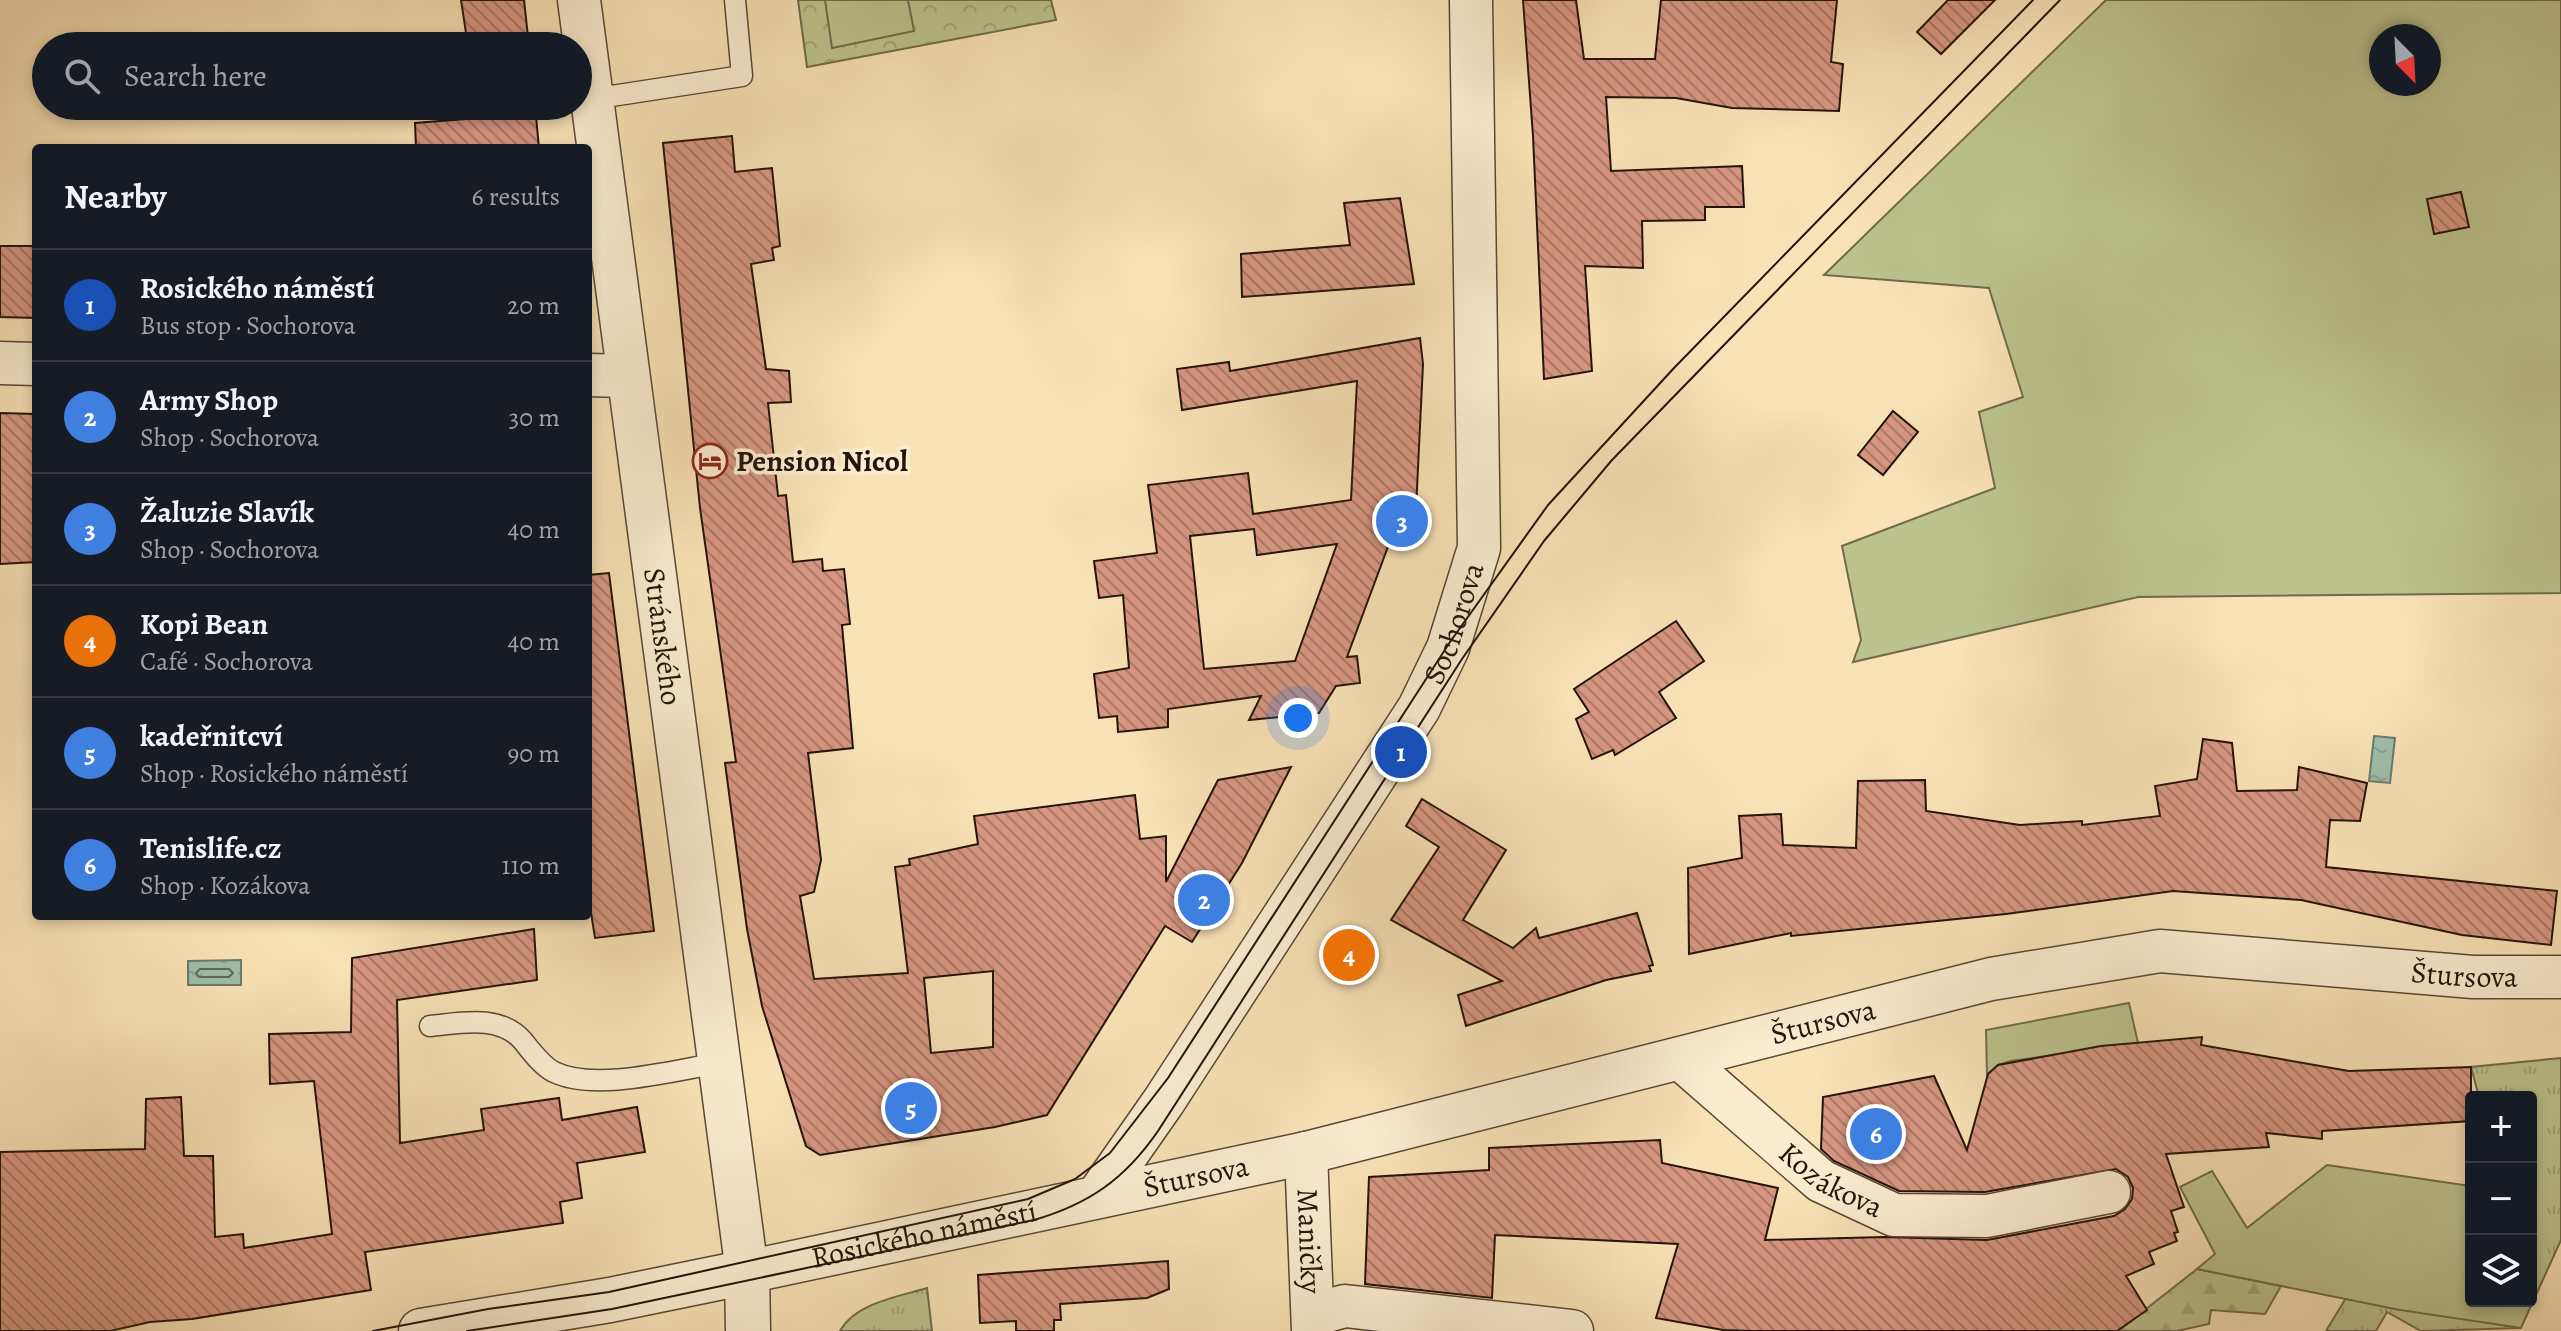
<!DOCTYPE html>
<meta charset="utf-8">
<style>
body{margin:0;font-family:Alegreya,serif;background:#20242c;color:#f1f3f6}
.controls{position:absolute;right:24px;bottom:24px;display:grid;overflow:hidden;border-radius:8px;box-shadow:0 4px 12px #0003}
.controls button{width:72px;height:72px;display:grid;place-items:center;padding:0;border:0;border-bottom:2px solid #363941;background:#171b24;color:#f1f3f6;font:40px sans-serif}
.compass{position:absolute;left:2369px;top:24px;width:72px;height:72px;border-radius:50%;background:#171b24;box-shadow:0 4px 12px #0003;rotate:156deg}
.you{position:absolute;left:1298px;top:718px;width:28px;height:28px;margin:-20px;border:6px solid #fff;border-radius:50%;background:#1a73e8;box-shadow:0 0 0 12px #1a73e833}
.badge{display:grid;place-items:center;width:52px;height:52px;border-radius:50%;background:#c59692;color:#fff;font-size:26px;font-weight:700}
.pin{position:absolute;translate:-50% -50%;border:4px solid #fff;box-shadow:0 2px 8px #0006}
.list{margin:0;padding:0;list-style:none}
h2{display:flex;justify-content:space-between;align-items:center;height:104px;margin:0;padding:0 32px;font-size:34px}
h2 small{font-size:26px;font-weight:400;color:#9ea1a6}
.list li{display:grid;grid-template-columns:52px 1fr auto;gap:24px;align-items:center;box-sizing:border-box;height:112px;padding:0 32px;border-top:2px solid #363941}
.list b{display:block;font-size:30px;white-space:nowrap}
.list p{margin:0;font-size:26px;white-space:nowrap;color:#9ea1a6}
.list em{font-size:26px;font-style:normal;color:#9ea1a6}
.icon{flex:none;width:44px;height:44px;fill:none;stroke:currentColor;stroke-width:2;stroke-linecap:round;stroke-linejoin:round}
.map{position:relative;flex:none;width:2561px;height:1331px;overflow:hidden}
.search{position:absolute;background:#171b24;box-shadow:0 4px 12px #0003;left:32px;top:32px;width:560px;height:88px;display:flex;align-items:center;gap:20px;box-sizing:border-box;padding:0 28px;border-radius:44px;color:#9ea1a6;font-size:30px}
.panel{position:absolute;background:#171b24;box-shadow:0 4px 12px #0003;left:32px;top:144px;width:560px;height:776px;border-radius:8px}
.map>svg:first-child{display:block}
</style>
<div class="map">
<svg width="2561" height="1331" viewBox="0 0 2561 1331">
<defs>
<pattern id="grass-tufts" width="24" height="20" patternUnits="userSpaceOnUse" patternTransform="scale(2)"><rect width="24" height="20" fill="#bcc38e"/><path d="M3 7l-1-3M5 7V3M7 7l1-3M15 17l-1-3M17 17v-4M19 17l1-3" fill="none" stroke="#a1a779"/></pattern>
<pattern id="forest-firs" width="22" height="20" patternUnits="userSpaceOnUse" patternTransform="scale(2)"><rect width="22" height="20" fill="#bcc38e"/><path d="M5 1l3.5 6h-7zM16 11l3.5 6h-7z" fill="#a1a779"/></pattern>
<pattern id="park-crowns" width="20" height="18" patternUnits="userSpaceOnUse" patternTransform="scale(2)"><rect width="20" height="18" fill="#bcc38e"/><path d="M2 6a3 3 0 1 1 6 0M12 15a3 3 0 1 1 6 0" fill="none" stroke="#a1a779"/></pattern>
<pattern id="water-ripples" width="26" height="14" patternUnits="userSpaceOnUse" patternTransform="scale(2)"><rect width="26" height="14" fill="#9ebeac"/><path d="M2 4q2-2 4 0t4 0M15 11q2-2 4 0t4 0" fill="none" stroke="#88a293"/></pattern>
<pattern id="building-back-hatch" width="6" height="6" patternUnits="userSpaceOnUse" patternTransform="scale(2)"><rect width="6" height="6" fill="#d79682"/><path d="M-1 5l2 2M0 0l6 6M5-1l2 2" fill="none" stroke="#ae7969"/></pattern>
</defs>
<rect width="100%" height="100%" fill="#f9e2b6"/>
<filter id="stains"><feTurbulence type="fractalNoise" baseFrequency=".0025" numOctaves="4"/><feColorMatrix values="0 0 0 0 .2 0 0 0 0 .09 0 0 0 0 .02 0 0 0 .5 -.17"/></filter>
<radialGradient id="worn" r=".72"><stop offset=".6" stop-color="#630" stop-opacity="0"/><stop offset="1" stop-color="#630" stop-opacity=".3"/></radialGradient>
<g fill="url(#grass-tufts)" stroke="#706b4c" stroke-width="2">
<polygon points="2561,1058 2561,1240 2535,1297 2531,1285 2531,1097 2479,1097 2471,1067"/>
<path d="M927,1288L932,1331H840C855,1303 898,1297 927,1288Z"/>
<polygon points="2346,1298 2521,1328 2421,1331 2387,1312 2376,1331 2326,1331"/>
</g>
<polygon fill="url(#forest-firs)" stroke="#706b4c" stroke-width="2" points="2197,1269 2281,1286 2265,1314 2211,1310 2209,1324 2177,1331 2118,1331"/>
<polygon fill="url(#park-crowns)" stroke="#706b4c" stroke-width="2" points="798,0 1051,0 1056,20 807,67"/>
<g fill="#bcc38e" stroke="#706b4c" stroke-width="2" fill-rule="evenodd">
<polygon points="825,0 908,0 914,31 832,48"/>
<path d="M2106,0H2561V593L2138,597L1853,662L1861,640L1842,546L1995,488L1979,412L2023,397L1989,288L1824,275ZM2381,36H2429V84H2381Z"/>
<polygon points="2129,1003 2138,1043 2011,1061 1998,1065 1987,1075 1986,1030"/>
<polygon points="2327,1165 2471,1186 2471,1301 2531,1301 2531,1285 2535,1297 2521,1328 2400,1310 2197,1269 2215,1254 2180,1187 2212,1171 2247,1228"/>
</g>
<g fill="url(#water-ripples)" stroke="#6d7a6c" stroke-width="2">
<polygon points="2374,736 2395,738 2390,783 2369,781"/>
<polygon points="241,960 241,985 188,985 188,961"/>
</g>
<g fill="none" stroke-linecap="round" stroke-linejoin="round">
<polygon stroke="#60685c" stroke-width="2" points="200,969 229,969 233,973 229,977 199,977 196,973"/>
</g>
<g fill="url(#building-back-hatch)" stroke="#23130b" stroke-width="2" fill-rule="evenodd">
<polygon points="461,0 524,0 529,46 468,46"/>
<polygon points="1523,0 1576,0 1584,59 1655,59 1661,0 1837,0 1831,62 1843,64 1839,111 1732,108 1676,98 1606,97 1611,171 1742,166 1744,207 1705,207 1705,220 1642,221 1643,268 1585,266 1592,371 1544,379 1533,136"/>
<polygon points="1948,0 1995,0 1941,54 1917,32"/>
<polygon points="477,106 535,106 539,148 416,148 415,123 478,118"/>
<path d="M732,136L735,172L772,168L780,246L772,248L774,260L751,264L766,369L789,371L791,402L768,403L778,496L786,495L793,562L822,559L823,571L844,569L850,624L842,625L853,748L808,753L821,860L814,892L800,896L814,979L908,973L895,867L910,865L909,859L978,844L974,816L1135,795L1140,839L1166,836V882L1218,780L1291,767L1242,863L1192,942L1165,926L1047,1115L995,1127L820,1155L806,1146L762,1006L747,929L725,763L736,762L700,508L663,143ZM993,971V1047L931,1053L924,978Z"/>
<polygon points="2461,192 2469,227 2434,234 2427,199"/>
<polygon points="1400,198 1414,284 1242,297 1241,254 1350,245 1344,203"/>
<polygon points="0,246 36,246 36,318 0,317"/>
<path d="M1420,338L1423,364L1415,530L1392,536L1347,657L1357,656L1360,683L1336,686L1319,713L1249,720L1261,696L1168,709V727L1118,732L1117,716L1099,718L1094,674L1129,668L1123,595L1099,598L1094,561L1157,553L1148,485L1248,473L1253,514L1351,500L1357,381L1182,410L1177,369L1229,362L1230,371ZM1254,529L1257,555L1337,544L1295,661L1204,669L1190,536Z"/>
<polygon points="1893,411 1918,432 1883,475 1858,455"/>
<polygon points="0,413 36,414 36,562 0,564"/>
<polygon points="609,573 654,931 595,938 588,894 588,575"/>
<polygon points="1676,621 1704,661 1659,692 1676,718 1615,755 1613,750 1592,759 1576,719 1589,712 1574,689"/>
<polygon points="2203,739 2232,743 2237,791 2297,790 2299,767 2367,783 2360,821 2330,820 2326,867 2557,891 2551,945 2462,935 2301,900 2173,891 2006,914 1791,936 1791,933 1689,954 1688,868 1742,858 1739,816 1781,814 1783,845 1856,848 1858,781 1925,780 1926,811 2020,825 2082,821 2082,825 2160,816 2155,786 2197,779"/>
<polygon points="1422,799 1506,850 1463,920 1513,948 1536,928 1539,938 1637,913 1653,965 1649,966 1651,971 1606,980 1466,1026 1458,995 1502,981 1391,920 1439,847 1406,826"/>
<polygon points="534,929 537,980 397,1000 400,1143 484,1130 481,1109 559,1098 562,1120 637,1107 645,1152 577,1163 582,1198 560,1202 563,1223 365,1252 371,1290 192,1319 150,1322 110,1331 0,1331 0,1152 145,1149 146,1099 181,1097 184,1156 213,1156 215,1237 243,1234 244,1248 332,1234 314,1081 270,1084 269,1034 351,1032 352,958"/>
<polygon points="2202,1037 2201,1045 2349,1071 2471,1067 2471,1121 2322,1131 2322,1139 2266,1133 2269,1147 2166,1154 2184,1207 2171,1211 2178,1232 2174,1233 2177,1241 2149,1252 2154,1264 2126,1276 2147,1310 2117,1331 1751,1331 1723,1330 1656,1318 1678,1244 1495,1235 1492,1298 1365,1284 1369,1177 1489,1170 1489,1148 1660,1140 1662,1163 1778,1188 1765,1240 1884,1237 1987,1240 2114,1216 2125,1209 2132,1199 2133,1188 2128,1177 2116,1169 1985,1192 1899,1191 1834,1161 1821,1149 1823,1097 1934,1076 1967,1150 1988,1074 1998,1065 2101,1046"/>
<polygon points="1168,1261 1169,1289 1147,1298 1060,1304 1061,1320 1054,1320 1054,1331 1016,1331 1016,1321 980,1323 978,1275"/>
</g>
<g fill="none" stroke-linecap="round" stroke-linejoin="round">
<g stroke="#584736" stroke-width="23">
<g id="service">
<polyline points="592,99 742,76 735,0"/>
<path d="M430,1026C461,1023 500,1014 523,1041C531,1051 542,1066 554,1072C595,1092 675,1070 719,1063"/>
</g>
</g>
<g stroke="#584736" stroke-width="45">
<g id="minor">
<path id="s1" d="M579,0L747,1272L1306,1153L1991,979L2160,951L2473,977H2561"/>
<polyline points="0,363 36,364"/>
<polyline points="588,375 626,376"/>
<path id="s2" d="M1681,1059L1821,1181L1894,1215L1987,1216L2109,1192"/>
<path id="s3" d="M1306,1153L1313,1331"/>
<path id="s4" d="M1099,1194L1164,1101L1419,708L1448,648L1479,548L1471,0"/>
<polyline points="1315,1314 1345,1306 1572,1331"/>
</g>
</g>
<g stroke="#584736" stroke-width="47">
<polyline id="tertiary" points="421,1331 610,1300 747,1272 748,1331"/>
</g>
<use href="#service" stroke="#fbecd0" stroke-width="20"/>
<use href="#minor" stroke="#fbecd0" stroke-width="42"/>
<use href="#tertiary" stroke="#fbecd0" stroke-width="44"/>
<g stroke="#23130b" stroke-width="2">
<polyline points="373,1331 488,1309 609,1292 1028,1199 1075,1179 1110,1153 1168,1078 1450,642 1548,505 1674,368 2033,0"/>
<path d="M467,1331L612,1309L1034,1220C1089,1204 1125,1179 1158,1131L1462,659L1544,541L1612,460L2060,0"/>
</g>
</g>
<defs>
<g id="hotel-ring" transform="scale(1.8)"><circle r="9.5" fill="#fbecd0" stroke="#8f2418" stroke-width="1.5"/><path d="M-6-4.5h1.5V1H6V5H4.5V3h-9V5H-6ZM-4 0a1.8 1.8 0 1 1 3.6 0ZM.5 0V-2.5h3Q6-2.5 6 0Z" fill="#8f2418"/></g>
</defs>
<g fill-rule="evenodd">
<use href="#hotel-ring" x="710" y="461"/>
</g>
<g text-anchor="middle" stroke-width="7" stroke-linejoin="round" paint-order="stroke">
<g font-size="30" font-weight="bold" fill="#23130b" stroke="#fbecd0" text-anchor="start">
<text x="736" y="471">Pension Nicol</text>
</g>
<g font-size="30" fill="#23130b" stroke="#fbecd0">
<text dy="10" stroke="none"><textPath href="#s4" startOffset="674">Sochorova</textPath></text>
<text dy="10" stroke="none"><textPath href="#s1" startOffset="642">Stránského</textPath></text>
<text dy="10" stroke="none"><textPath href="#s1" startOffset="3038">Štursova</textPath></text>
<text dy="10" stroke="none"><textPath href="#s1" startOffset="2388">Štursova</textPath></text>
<text dy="10" stroke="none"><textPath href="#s1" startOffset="1742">Štursova</textPath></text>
<text dy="10" stroke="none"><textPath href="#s2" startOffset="194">Kozákova</textPath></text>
<text dy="10" stroke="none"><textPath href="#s1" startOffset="1464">Rosického náměstí</textPath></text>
<text dy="10" stroke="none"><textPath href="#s3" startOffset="88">Maničky</textPath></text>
</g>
</g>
<rect width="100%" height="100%" filter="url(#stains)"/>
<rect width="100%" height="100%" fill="url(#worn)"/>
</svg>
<div class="controls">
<button>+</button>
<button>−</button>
<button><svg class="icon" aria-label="layers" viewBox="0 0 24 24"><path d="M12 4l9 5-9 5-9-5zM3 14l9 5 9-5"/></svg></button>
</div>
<svg class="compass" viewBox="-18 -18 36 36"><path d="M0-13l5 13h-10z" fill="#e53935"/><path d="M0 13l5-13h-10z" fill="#9ea1a6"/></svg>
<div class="you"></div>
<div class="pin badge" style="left:1401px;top:752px;background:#1a4fb4">1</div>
<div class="pin badge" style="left:1204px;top:900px;background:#3f7fe0">2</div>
<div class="pin badge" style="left:1402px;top:521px;background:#3f7fe0">3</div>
<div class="pin badge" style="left:1349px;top:955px;background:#e8710a">4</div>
<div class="pin badge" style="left:911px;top:1108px;background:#3f7fe0">5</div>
<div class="pin badge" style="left:1876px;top:1134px;background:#3f7fe0">6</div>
<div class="search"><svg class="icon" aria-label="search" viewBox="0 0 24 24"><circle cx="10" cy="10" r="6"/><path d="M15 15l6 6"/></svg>Search here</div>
<section class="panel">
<h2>Nearby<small>6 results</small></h2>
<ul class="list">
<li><span class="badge" style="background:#1a4fb4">1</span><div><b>Rosického náměstí</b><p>Bus stop · Sochorova</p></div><em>20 m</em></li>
<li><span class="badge" style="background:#3f7fe0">2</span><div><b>Army Shop</b><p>Shop · Sochorova</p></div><em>30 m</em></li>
<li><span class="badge" style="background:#3f7fe0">3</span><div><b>Žaluzie Slavík</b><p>Shop · Sochorova</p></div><em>40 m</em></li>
<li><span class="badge" style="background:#e8710a">4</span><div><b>Kopi Bean</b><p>Café · Sochorova</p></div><em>40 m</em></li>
<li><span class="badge" style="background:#3f7fe0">5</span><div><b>kadeřnitcví</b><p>Shop · Rosického náměstí</p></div><em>90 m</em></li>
<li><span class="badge" style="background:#3f7fe0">6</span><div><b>Tenislife.cz</b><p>Shop · Kozákova</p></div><em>110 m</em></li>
</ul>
</section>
</div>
